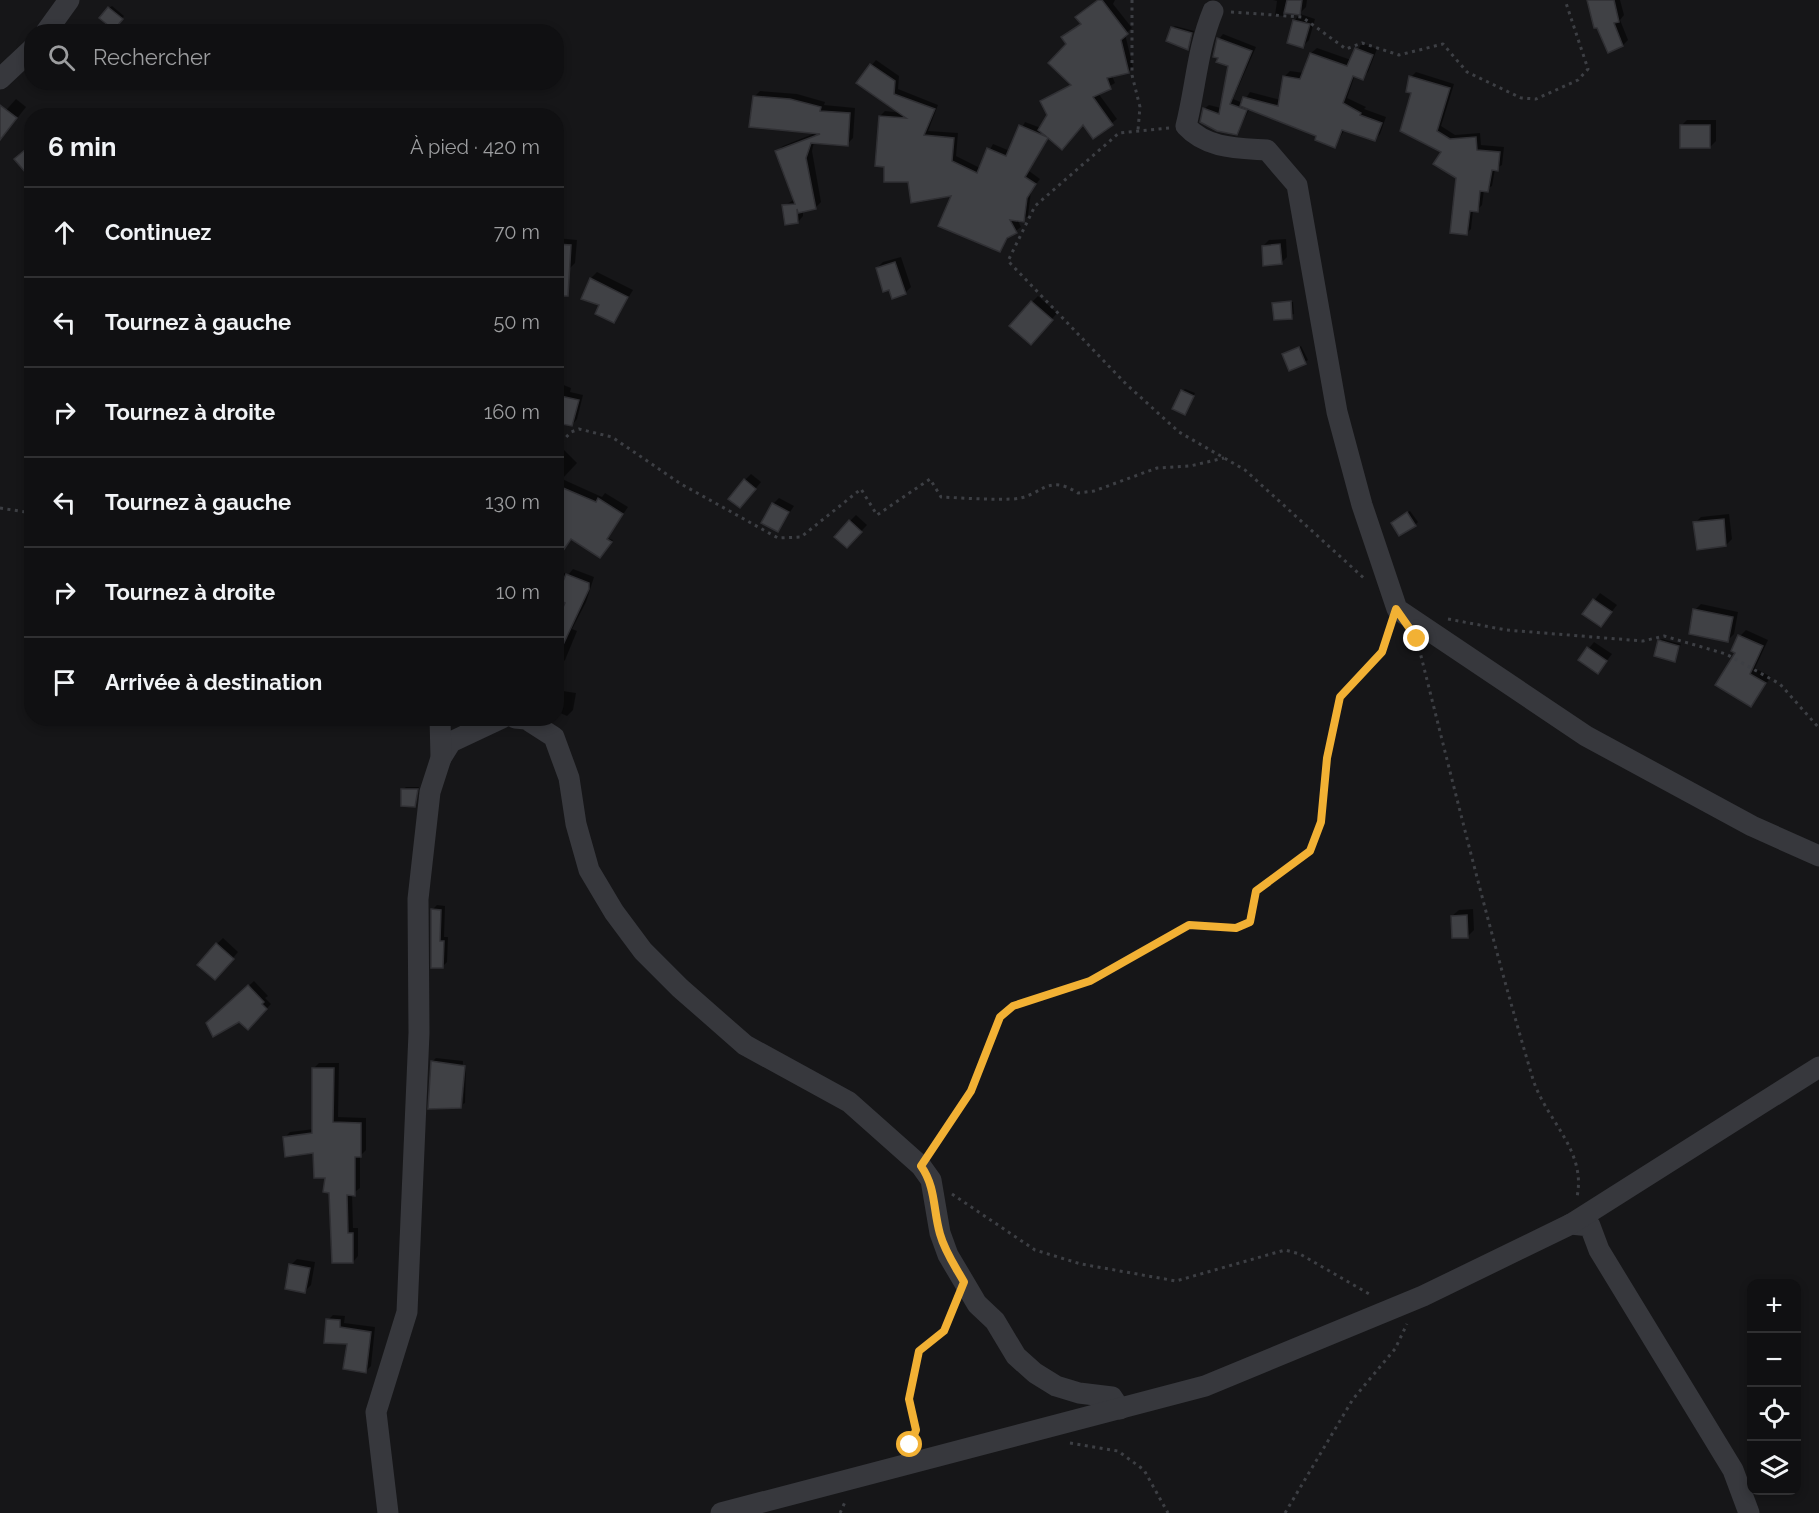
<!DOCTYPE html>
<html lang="fr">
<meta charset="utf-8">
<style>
body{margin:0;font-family:Raleway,sans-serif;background:#19191b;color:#f1f3f6}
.controls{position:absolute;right:18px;bottom:18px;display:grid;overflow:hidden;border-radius:12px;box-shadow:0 3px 9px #0003}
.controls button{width:54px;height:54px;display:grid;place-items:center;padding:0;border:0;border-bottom:2px solid #303032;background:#101012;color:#f1f3f6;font:30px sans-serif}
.stop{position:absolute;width:18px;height:18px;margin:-14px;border:4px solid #f2b134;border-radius:50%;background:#fff}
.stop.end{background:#f2b134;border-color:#fff;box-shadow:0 2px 6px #0008}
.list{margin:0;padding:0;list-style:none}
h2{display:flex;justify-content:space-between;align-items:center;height:78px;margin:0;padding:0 24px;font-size:26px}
h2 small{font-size:20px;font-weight:400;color:#9c9d9f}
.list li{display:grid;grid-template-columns:39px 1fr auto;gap:18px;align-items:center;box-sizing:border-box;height:90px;padding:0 24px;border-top:2px solid #303032}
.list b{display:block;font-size:22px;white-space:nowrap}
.list em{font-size:20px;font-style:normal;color:#9c9d9f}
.icon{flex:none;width:33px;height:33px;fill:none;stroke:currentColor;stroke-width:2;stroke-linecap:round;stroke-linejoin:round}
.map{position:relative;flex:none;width:1819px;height:1513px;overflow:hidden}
.search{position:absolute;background:#101012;box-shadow:0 3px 9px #0003;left:24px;top:24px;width:540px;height:66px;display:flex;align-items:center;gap:15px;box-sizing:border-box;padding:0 21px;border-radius:24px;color:#9c9d9f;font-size:22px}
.panel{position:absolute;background:#101012;box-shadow:0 3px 9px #0003;left:24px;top:108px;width:540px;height:618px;border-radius:24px}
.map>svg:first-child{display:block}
</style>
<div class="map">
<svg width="1819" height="1513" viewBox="0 0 1819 1513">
<rect width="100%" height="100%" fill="#161618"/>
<g fill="#0007">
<polygon points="1099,0 1115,0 1113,4 1132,28 1125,34 1133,67 1128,72 1112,76 1115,83 1098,93 1117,119 1094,137 1084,123 1049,137 1029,171 1040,179 1031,191 1028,216 1023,220 1017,219 1021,227 1010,235 1000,250 954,194 910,180 880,116 885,111 902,113 858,82 876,60 899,76 898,89 938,105 928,131 958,133 956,156 980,168 993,144 1010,151 1025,122 1041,128 1049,115 1042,101 1072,84 1068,44 1063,37 1082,23"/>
<polygon points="1273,0 1307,0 1306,7 1300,13 1289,12 1284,16 1275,15 1277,1"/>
<polygon points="1589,0 1620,0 1624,15 1620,20 1628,40 1623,45"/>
<polygon points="112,6 124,16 116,25 109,8"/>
<polygon points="1300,14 1315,19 1309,40 1303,46 1294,21"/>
<polygon points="1175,26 1194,31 1188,48 1172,28"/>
<polygon points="1223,34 1256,47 1233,99 1243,103 1250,92 1281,100 1284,77 1290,71 1304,73 1311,53 1317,48 1351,60 1362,43 1377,49 1368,72 1362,78 1355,75 1347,98 1366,107 1364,109 1386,117 1380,134 1374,140 1345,129 1335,146 1318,136 1250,108 1237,133 1204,109 1209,105 1221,108 1230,65 1219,39"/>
<polygon points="1416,72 1454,84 1441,126 1455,135 1480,133 1481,145 1504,147 1502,165 1495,169 1492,186 1484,190 1482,205 1477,210 1473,210 1471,229 1467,233 1458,178 1413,92 1411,77"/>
<polygon points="760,91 797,94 825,102 824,105 855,108 853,138 847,144 814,142 812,151 821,202 815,208 803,211 803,216 798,222 784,206 795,199 777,151 783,146 818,132 754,97"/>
<polygon points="16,99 26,107 0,140 0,117"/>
<polygon points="1687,120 1716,120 1716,141 1710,147 1681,126"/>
<polygon points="556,238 577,240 575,263 569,269 556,268"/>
<polygon points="1286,239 1287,257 1281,263 1263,246 1269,240"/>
<polygon points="901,257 911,287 905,293 877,268 883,262"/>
<polygon points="597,272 633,290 614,321 601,304 583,298 591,278"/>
<polygon points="1038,296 1057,313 1037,337 1032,302"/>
<polygon points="1274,302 1293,302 1294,314 1275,319"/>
<polygon points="1301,346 1308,360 1305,362 1283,355"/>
<polygon points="556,382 571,388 570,392 583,395 577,419 572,425 562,423 557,441"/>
<polygon points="1185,389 1195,393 1187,410 1182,391"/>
<polygon points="561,447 577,463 562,479 602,497 605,493 628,507 607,538 613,540 600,557 572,538 565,546 556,492 556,452"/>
<polygon points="751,474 761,482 746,500 745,480"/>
<polygon points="779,498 794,506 778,530 773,504"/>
<polygon points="1410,511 1418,522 1415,525 1395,520"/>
<polygon points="1729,514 1732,539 1726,545 1695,523 1701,517"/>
<polygon points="856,515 867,525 853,540 850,521"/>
<polygon points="556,568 568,575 573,569 594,577 586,602 572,629 577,631 565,660 556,670"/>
<polygon points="1600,593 1617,605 1601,625 1584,614"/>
<polygon points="1701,604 1738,612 1734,634 1728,640 1695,610"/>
<polygon points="1746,630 1768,640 1755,668 1771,677 1751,705 1737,652 1740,636"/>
<polygon points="1662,639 1681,644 1674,660 1659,641"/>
<polygon points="1594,642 1612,654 1598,672 1580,660"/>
<polygon points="556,690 576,693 573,710 567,716 556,711"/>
<polygon points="406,787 419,787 415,805 403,789"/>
<polygon points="437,905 445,906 444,937 448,937 447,962 442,967 432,910"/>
<polygon points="1473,909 1474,930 1468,936 1452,916 1459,910"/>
<polygon points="223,938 238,952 221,972 217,944"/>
<polygon points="254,981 268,996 265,998 271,1004 248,1028 239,1020 208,1024"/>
<polygon points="436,1058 463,1061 461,1107 432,1062"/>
<polygon points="466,1062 465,1103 463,1104"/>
<polygon points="319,1063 339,1063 338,1117 366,1118 366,1150 360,1156 360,1188 352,1194 353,1228 358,1228 358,1256 353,1262 327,1176 315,1152 284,1138 290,1132 314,1129 314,1068"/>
<polygon points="297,1259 315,1262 311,1285 305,1291 291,1265"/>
<polygon points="333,1315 345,1316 344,1323 375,1327 371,1366 366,1371 349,1343 328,1320"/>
</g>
<g fill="#404145" stroke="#303034" stroke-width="1.5">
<polygon points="1098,0 1102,0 1128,34 1121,40 1129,73 1107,78 1111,89 1093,97 1113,125 1093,139 1083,125 1062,150 1048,138 1025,177 1036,184 1027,198 1024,222 1010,220 1017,233 1007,238 1000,252 938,226 951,196 911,203 908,182 884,182 884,167 875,166 879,116 906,118 856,83 870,64 895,81 894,94 935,109 924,135 954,138 952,161 977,173 987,148 1006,156 1019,125 1047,137 1038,130 1047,115 1040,101 1071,85 1048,63 1066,44 1061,37 1081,24 1075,17"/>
<polygon points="1287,0 1302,0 1300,15 1284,13"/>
<polygon points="1587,0 1614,0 1619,22 1614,23 1623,46 1608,53 1597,28 1594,28"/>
<polygon points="108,7 123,19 114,30 99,18"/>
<polygon points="1293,20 1310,24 1303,48 1287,43"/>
<polygon points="1171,27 1192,33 1188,50 1166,41"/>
<polygon points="1217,38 1252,51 1230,104 1247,110 1237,135 1217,131 1200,122 1203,108 1219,114 1228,66 1216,62 1218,58 1213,57"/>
<polygon points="1355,48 1373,55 1363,80 1353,76 1343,103 1361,113 1360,115 1382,123 1375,141 1342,130 1335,148 1315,140 1316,136 1240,106 1243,97 1278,106 1283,76 1300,79 1310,53 1347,66"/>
<polygon points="1409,76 1450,88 1437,131 1450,139 1476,137 1477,150 1500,152 1498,171 1492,170 1488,192 1480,191 1478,212 1470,211 1467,235 1450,233 1456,178 1433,164 1441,152 1400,131 1411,93 1406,92"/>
<polygon points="753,96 790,99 821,107 820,111 850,113 848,146 811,143 806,158 816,209 798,213 797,209 798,223 785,225 782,205 795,204 775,151 820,134 749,127"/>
<polygon points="0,105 17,118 0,140"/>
<rect x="1680" y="125" width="30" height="23"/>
<polygon points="32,144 32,180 14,159"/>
<polygon points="556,244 571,245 568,296 556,296"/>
<polygon points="1280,244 1282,264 1263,266 1262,246"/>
<polygon points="895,262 906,294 892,299 889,290 883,292 876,268"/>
<polygon points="590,278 628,297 614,323 595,314 599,305 581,299"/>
<polygon points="1031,301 1053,320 1031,345 1009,326"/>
<polygon points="1291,301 1292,319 1274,320 1272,303"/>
<polygon points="1299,347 1306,364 1289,371 1282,354"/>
<polygon points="1181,390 1194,396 1185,415 1172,409"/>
<polygon points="556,395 579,400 572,426 556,423"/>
<polygon points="744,479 756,489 740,508 728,499"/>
<polygon points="556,485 596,502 598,498 623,514 607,539 612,542 600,558 571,539 556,561"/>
<polygon points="772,503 789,512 778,532 761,523"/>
<polygon points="1407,512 1416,526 1399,536 1391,523"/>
<polygon points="1724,519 1726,546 1697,550 1693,522"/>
<polygon points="849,520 862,532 847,548 834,537"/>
<polygon points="566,574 589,583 589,589 556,660 556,623 565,603 556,599"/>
<polygon points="1593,599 1612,612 1601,627 1582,614"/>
<polygon points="1693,609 1733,617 1728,642 1689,634"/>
<polygon points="1738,635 1763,646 1750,674 1766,683 1751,707 1715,685 1735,653 1731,651"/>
<polygon points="1658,640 1679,646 1675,662 1654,656"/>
<polygon points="1587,647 1607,661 1598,674 1578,660"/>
<polygon points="401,789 418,789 415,807 401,806"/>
<polygon points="431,909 441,910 440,941 444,941 443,968 431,968"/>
<polygon points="1467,915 1468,938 1452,938 1451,916"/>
<polygon points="216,943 234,959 215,980 197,965"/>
<polygon points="248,985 264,1002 262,1004 267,1009 248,1030 239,1022 213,1037 206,1023"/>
<polygon points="431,1061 465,1066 461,1108 428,1109"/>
<polygon points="312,1068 334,1068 333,1122 361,1123 361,1157 355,1157 355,1196 347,1195 348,1233 353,1233 353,1263 332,1263 329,1193 323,1192 325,1178 314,1178 313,1153 285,1157 283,1137 312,1133"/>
<polygon points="289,1264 310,1268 305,1293 285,1289"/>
<polygon points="326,1319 340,1320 340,1327 371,1332 366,1373 343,1369 347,1344 324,1343"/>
</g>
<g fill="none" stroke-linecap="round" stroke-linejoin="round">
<g stroke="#3d3f44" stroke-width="3" stroke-dasharray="3 4.5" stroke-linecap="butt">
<polyline points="1132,0 1132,75 1140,107 1138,130"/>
<polyline points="1231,12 1302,17 1346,49 1362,43 1399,55 1443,44 1467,72 1521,98 1536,99 1578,80 1588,69 1565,0"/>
<polyline points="1169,128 1119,133 1035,206 1008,261 1126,384 1179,432 1245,470 1366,580"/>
<path d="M556,448L571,432L579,429L612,437L681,484L778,538L801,537L861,489L877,515L930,479L941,497C964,498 989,500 1012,499C1042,498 1045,472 1078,493L1094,491L1157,468L1190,466L1224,458"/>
<polyline points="0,508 32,513"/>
<polyline points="1448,619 1506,630 1643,641 1664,636 1726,654 1780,684 1819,728"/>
<path d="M1419,648C1455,791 1490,935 1532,1076C1544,1119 1587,1149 1577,1197"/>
<polyline points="932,1150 971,1091 1000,1017 1013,1006 1090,981 1189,925 1236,928 1250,922 1256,891 1310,851 1321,822 1327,758 1340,697 1382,652 1390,628"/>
<polyline points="952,1194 1035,1250 1081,1264 1176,1281 1285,1250 1300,1254 1371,1295"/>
<polyline points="911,1443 916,1430 909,1399 919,1351 944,1331 954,1306"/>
<polyline points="1070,1443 1118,1451 1144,1470 1168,1513"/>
<polyline points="840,1513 846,1500"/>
<polyline points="1285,1513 1353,1399 1395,1349 1407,1324"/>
</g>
<g stroke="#37383d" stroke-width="21">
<path d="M1213,11C1197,50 1196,86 1186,126C1207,149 1238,148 1267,150L1297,185L1337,412L1362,505L1397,609L1586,736L1752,826L1819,856"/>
<polyline points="46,32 69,0"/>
<polyline points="0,79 32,49"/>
<polyline points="515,718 526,719 554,737 569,778 576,824 589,870 614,912 643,951 680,988 745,1045 849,1102 921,1166 931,1180 940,1233 948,1255 977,1304 995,1321 1016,1356 1035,1373 1056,1386 1079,1393 1112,1397 1120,1409"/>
<polyline points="441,758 451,742 502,718"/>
<polyline points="1571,1224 1590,1226 1599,1250 1733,1470 1749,1513"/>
<polyline points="388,1513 376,1412 407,1312 419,1033 418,899 430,792 441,758 440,718"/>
<polyline points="721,1513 1205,1386 1423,1296 1571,1224 1819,1067"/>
</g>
</g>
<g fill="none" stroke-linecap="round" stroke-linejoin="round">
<path stroke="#f2b134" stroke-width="8" d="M910,1445L916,1430L909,1399L919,1351L944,1331L964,1282C955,1266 945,1252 940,1234C933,1210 936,1187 921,1166L971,1091L1000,1017L1013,1006L1090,981L1189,925L1236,928L1250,922L1256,891L1310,851L1321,822L1327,758L1340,697L1382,652L1396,609L1417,639"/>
</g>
</svg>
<div class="controls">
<button>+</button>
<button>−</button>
<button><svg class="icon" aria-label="locate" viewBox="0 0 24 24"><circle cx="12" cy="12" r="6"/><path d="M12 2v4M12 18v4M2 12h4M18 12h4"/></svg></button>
<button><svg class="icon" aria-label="layers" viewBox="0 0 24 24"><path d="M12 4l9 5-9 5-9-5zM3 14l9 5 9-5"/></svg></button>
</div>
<div class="stop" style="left:910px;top:1445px"></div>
<div class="stop end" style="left:1417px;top:639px"></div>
<div class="search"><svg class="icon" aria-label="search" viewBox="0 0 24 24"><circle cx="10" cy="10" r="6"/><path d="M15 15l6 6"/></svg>Rechercher</div>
<section class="panel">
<h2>6 min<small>À pied · 420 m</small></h2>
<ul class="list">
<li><svg class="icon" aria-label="ahead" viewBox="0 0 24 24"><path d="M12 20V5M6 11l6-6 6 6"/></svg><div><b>Continuez</b></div><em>70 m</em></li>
<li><svg class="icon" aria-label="left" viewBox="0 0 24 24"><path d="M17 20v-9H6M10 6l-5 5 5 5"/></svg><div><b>Tournez à gauche</b></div><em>50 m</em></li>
<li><svg class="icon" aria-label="right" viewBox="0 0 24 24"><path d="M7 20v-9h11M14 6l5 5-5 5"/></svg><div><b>Tournez à droite</b></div><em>160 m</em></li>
<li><svg class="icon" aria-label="left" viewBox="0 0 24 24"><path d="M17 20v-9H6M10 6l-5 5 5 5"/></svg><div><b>Tournez à gauche</b></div><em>130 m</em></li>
<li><svg class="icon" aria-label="right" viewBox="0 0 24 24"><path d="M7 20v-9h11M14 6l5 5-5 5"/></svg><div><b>Tournez à droite</b></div><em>10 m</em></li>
<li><svg class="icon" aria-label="arrive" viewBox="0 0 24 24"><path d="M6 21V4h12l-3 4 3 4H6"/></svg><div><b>Arrivée à destination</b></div></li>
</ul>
</section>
</div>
